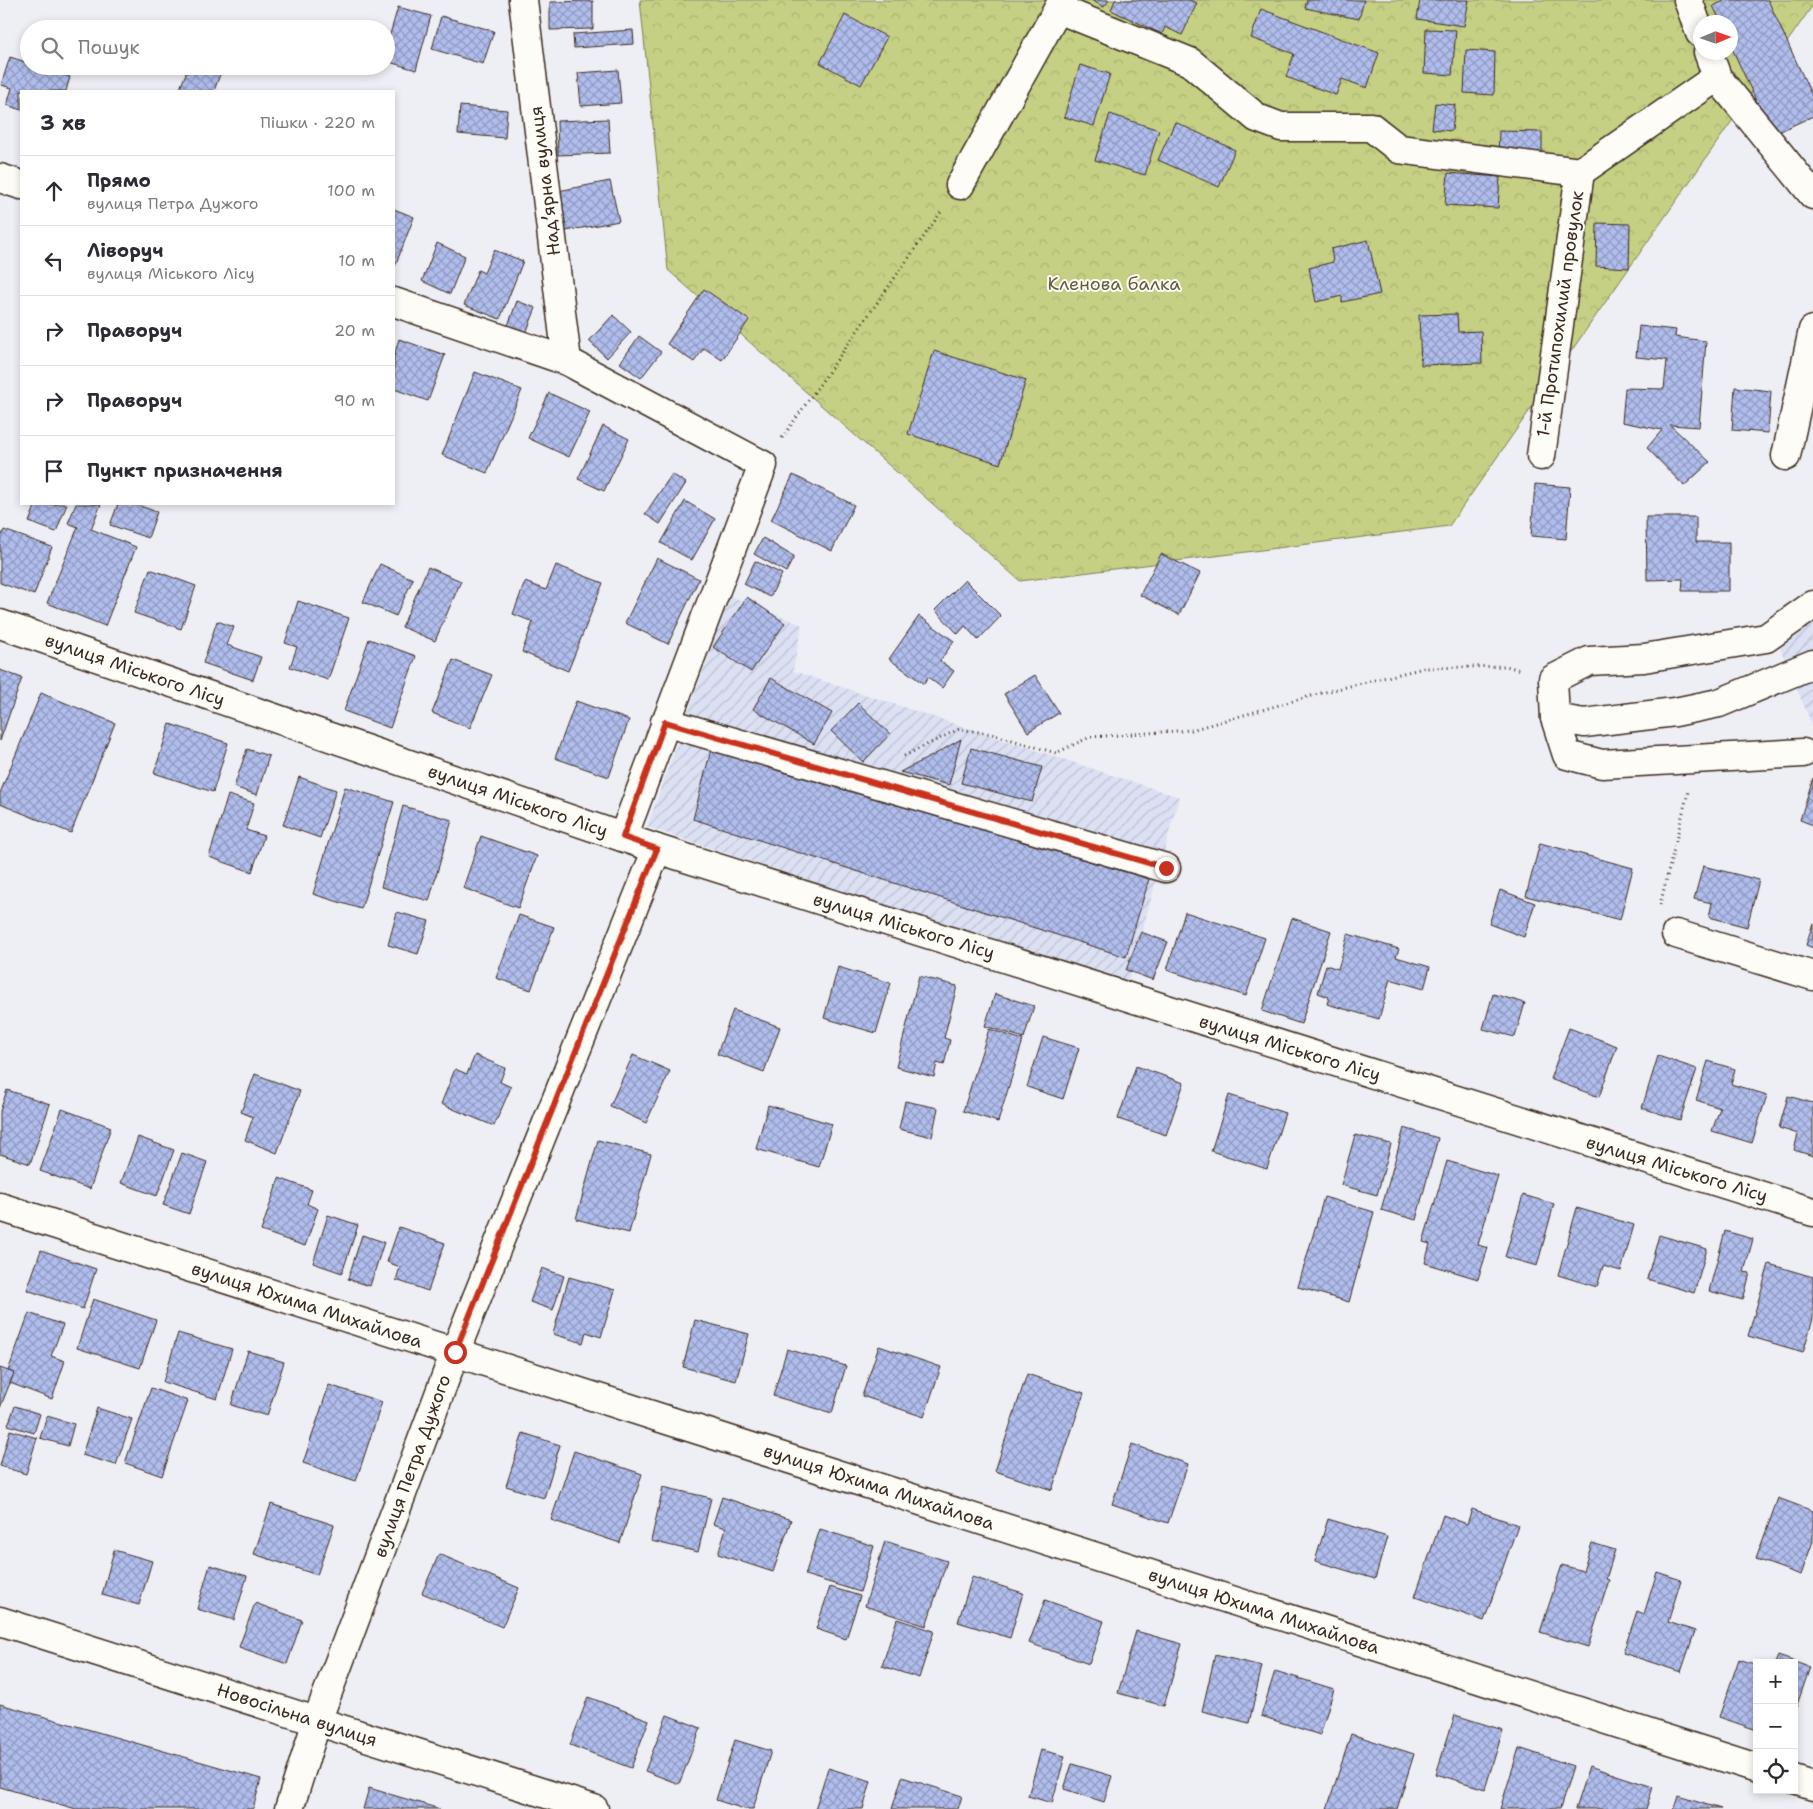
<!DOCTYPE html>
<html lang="uk">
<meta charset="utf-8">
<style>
body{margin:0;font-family:"Shantell Sans",sans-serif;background:#f2f2f3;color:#2b2b33}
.controls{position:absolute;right:15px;bottom:15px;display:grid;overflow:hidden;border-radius:0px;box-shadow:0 2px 8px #0003}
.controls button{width:45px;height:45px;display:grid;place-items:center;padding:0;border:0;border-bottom:1px solid #e1e1e2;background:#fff;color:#2b2b33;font:25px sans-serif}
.compass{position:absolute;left:1693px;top:15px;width:45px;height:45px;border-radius:50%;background:#fff;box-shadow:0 2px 8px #0003;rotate:88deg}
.stop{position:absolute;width:15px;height:15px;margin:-11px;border:4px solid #c8321e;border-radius:50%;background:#fff}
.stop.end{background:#c8321e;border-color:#fff;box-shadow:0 1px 5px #0008}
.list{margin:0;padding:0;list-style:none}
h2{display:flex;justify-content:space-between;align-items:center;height:65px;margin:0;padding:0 20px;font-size:21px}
h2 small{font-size:16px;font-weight:400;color:#7c7c81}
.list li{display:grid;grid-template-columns:32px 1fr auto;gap:15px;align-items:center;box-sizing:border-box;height:70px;padding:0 20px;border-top:1px solid #e1e1e2}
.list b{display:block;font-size:19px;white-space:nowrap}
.list p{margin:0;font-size:16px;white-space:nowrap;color:#7c7c81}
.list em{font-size:16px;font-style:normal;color:#7c7c81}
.icon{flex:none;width:28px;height:28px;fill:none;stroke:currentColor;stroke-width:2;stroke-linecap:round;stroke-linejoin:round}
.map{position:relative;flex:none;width:1813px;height:1809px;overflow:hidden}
.search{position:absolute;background:#fff;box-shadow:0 2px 8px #0003;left:20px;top:20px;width:375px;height:55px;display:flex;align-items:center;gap:12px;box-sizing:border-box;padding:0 18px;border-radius:28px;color:#7c7c81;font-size:19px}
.panel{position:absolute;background:#fff;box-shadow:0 2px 8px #0003;left:20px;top:90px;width:375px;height:415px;border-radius:0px}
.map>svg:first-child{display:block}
</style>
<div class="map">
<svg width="1813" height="1809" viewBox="0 0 1813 1809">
<defs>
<pattern id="industrial-furrows" width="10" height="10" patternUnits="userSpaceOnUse" patternTransform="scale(1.25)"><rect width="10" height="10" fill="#dbe0f3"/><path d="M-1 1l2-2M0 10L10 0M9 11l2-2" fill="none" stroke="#bdc0d0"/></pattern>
<pattern id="forest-crowns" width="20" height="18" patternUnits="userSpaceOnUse" patternTransform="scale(1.25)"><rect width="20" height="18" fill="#c5d084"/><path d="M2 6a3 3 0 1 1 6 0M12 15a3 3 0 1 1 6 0" fill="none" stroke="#aab372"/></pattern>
<pattern id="building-cross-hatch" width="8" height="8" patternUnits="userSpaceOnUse" patternTransform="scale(1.25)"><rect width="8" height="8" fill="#b0bded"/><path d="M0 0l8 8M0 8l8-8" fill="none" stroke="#909abf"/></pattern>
</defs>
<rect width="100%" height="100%" fill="#eeeff5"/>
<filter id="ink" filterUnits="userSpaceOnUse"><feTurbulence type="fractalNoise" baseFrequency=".02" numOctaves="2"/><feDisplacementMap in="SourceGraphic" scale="10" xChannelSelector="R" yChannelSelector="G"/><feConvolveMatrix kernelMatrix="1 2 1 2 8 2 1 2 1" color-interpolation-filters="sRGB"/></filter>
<g filter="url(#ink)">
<g fill="url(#industrial-furrows)">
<polygon points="1813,591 1813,728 1770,623"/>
<polygon points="730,596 802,625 793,671 1179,797 1127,986 647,827"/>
</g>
<path fill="url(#forest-crowns)" stroke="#807d51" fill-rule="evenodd" d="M640,0H1813V5L1449,526L1020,581L668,270ZM1700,22H1730V52H1700Z"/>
<g fill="url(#building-cross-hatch)" stroke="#3b2a1e">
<polygon points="1091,0 1109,0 1104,7"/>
<polygon points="1115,0 1189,0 1197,3 1182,35 1165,27 1162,34 1111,10"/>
<polygon points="1307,0 1364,0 1359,19 1305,8"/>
<polygon points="1420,0 1469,0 1464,26 1417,19"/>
<polygon points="1726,0 1768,0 1813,98 1813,116 1772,135 1730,44 1730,22 1721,22 1713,6"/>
<polygon points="593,1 593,29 550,30 550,2"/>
<polygon points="398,7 431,16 416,70 386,61 386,48"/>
<polygon points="1261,9 1379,53 1367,88 1342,79 1336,95 1286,77 1294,54 1251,38"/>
<polygon points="845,15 887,37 861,85 820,63"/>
<polygon points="441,16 494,31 483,64 432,49"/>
<polygon points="1426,29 1456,30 1452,75 1424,73"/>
<polygon points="633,30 634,44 574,48 573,34"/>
<polygon points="1466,50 1495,52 1494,95 1464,93"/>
<polygon points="10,57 29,63 29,66 37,66 70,77 66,91 21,91 21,110 7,105 12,88 1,85"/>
<polygon points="1080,65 1110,74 1094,126 1064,117"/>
<polygon points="183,66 223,66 214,91 179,91 188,68"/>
<polygon points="618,70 621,103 581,106 578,73"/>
<polygon points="1435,103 1455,105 1452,131 1432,129"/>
<polygon points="460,106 507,110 505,138 458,134"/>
<polygon points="1110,114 1159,130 1145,175 1095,160"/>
<polygon points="608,119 610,153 558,155 557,121"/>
<polygon points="1175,122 1235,150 1219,187 1158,160"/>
<polygon points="1499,131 1542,132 1542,160 1498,159"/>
<polygon points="1448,173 1500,177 1498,208 1445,205"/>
<polygon points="610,181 619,221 561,232 553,192"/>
<polygon points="394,209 414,217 394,269"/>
<polygon points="1597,223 1630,224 1629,268 1596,266"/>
<polygon points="1368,240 1380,294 1342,302 1342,296 1316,302 1309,268 1333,262 1331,249"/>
<polygon points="437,243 465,256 450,294 422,281"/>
<polygon points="494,250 523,261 500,319 464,305 478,270 484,273"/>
<polygon points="704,289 749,320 722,360 704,348 694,362 667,344"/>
<polygon points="517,301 536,308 524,338 506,331"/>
<polygon points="1457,314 1458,332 1481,331 1482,363 1421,365 1419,315"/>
<polygon points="613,315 631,332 607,358 589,341"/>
<polygon points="1639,326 1676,330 1675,337 1706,341 1699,427 1670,425 1710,462 1684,486 1647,448 1662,430 1622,422 1625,388 1664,389 1667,360 1636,357"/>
<polygon points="639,336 661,352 641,378 620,363"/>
<polygon points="399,339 445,355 428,401 394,389 394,356"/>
<polygon points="934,351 1026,380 1000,464 908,434"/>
<polygon points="475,372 522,390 487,473 442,455"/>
<polygon points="1735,387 1771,391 1768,433 1732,430"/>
<polygon points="549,393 590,412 569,457 528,438"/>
<polygon points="603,426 629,439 604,491 578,479"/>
<polygon points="672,474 686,483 660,524 645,514"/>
<polygon points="793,475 854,505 832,551 771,520"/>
<polygon points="1535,484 1570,487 1566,539 1531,536"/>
<polygon points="685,501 715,519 692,560 661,543"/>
<polygon points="36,504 67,504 56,532 29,522"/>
<polygon points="76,504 101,504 91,529 136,547 105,626 47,603 78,527 68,523"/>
<polygon points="118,504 135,504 157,512 148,538 110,525"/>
<polygon points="1646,517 1696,517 1696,542 1729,542 1729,591 1682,591 1683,579 1647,580"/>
<polygon points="4,530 52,547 34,595 0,583 0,540"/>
<polygon points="763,538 794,557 786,572 754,554"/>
<polygon points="1161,554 1200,573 1179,615 1140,595"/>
<polygon points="657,558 699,579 668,644 625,623"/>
<polygon points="755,561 782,574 770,597 744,584"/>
<polygon points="380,564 413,579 396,616 363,602"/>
<polygon points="556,565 603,583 568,671 522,652 533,622 513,614 525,582 546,590"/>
<polygon points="428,567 461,581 435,641 402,627"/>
<polygon points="150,569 196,586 181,629 134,613"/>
<polygon points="965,580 1001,616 978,640 965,626 958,634 935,610"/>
<polygon points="747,597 785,623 751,672 713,647"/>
<polygon points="298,601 349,618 328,680 290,667 297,647 285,643"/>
<polygon points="919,616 954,641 940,661 954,671 942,688 928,677 924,684 889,659"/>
<polygon points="217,621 234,627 227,645 261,657 253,680 203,663"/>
<polygon points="369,639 416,656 390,728 344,711"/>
<polygon points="453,660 492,675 470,728 432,713"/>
<polygon points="0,670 22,678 0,741"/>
<polygon points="1035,675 1059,713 1028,732 1004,694"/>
<polygon points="771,678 832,713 814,744 753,709"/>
<polygon points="41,693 115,723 71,833 0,804 0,793"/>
<polygon points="576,701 629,720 609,777 555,758"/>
<polygon points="858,703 890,734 863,762 831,731"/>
<polygon points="170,724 228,743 213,792 154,773"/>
<polygon points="961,739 949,785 900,772 932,756"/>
<polygon points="712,746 1149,879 1126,957 693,819"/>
<polygon points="971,748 1042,767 1032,802 961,783"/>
<polygon points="247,749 269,756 257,795 234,787"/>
<polygon points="299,777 336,790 320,838 283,825"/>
<polygon points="1813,778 1813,825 1800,820"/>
<polygon points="345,787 394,802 361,909 313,894"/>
<polygon points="228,795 254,803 246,830 264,836 252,872 209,857"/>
<polygon points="403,806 452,820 429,901 381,887"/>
<polygon points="481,836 537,856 518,908 463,888"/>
<polygon points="1540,843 1633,868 1620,920 1526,896"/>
<polygon points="1703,866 1759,880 1747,927 1709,917 1712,903 1694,899"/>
<polygon points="1500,890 1535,903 1524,937 1489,924"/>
<polygon points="397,912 429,921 418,954 388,945"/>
<polygon points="1185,912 1265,938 1246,996 1167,970"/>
<polygon points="519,915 554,927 531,990 496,978"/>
<polygon points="1292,918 1331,931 1301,1024 1262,1011"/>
<polygon points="1813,923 1813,948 1806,945"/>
<polygon points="1141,932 1168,942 1153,980 1126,970"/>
<polygon points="1348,934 1399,949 1396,957 1430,967 1424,989 1390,979 1379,1019 1327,1004 1329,997 1318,993 1326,965 1338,969"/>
<polygon points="838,967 891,983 876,1033 824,1018"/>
<polygon points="919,976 957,986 944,1038 950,1040 944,1065 937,1063 934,1077 896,1067"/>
<polygon points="995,994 1034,1006 1024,1038 985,1026"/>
<polygon points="1493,994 1525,1003 1515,1037 1483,1029"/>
<polygon points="733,1010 780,1027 764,1072 717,1054"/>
<polygon points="1569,1028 1617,1046 1599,1097 1550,1079"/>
<polygon points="989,1029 1023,1040 998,1122 963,1111"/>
<polygon points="1043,1037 1079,1048 1063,1099 1027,1087"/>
<polygon points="475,1055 505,1068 500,1082 511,1087 494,1126 441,1104 455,1069 467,1074"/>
<polygon points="633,1055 670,1071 646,1123 610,1106"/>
<polygon points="1658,1056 1697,1069 1680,1120 1642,1108"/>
<polygon points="1708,1061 1735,1069 1731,1084 1767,1095 1752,1143 1712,1131 1720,1108 1696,1100"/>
<polygon points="1136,1066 1184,1083 1166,1135 1118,1119"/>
<polygon points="255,1074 300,1091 277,1153 245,1140 253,1117 241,1112"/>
<polygon points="7,1090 50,1104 30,1164 0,1154 0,1111"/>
<polygon points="1229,1095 1285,1113 1267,1169 1211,1151"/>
<polygon points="1788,1096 1813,1103 1813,1156 1794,1150 1798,1134 1779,1128"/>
<polygon points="905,1101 938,1108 932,1137 899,1129"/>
<polygon points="768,1105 832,1124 819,1167 756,1149"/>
<polygon points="62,1109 111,1127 90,1189 40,1171"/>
<polygon points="1404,1128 1438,1138 1416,1220 1381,1210"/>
<polygon points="1355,1135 1391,1144 1377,1195 1341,1185"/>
<polygon points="138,1137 174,1150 157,1196 121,1183"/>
<polygon points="598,1140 651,1154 629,1233 576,1219"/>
<polygon points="182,1153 207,1162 189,1214 163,1205"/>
<polygon points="1447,1161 1498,1176 1478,1245 1488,1248 1478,1279 1425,1263 1430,1244 1423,1242"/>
<polygon points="279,1178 312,1190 307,1204 318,1209 305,1246 261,1231"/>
<polygon points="1523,1195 1554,1204 1537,1266 1505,1257"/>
<polygon points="1324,1197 1374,1212 1349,1302 1298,1287"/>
<polygon points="1577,1208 1634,1225 1621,1271 1603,1266 1597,1287 1558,1275"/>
<polygon points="328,1215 358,1225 342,1273 313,1263"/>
<polygon points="399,1227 445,1243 428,1291 396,1280 400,1267 387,1262"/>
<polygon points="1725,1231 1753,1239 1744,1272 1750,1273 1743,1300 1709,1291"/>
<polygon points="362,1235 384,1242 370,1286 348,1279"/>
<polygon points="1659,1235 1707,1249 1694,1293 1647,1279"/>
<polygon points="41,1250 96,1269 83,1309 27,1290"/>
<polygon points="1769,1264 1813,1277 1813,1319 1803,1352 1748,1336"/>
<polygon points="542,1268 564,1276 553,1310 530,1302"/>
<polygon points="569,1277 615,1290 601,1337 586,1332 583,1343 553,1334"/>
<polygon points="93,1299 156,1320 140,1368 77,1348"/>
<polygon points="29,1313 63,1325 51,1356 65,1361 52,1399 10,1383 14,1373 8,1371"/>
<polygon points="695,1320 749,1334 736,1381 683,1367"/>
<polygon points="178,1333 232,1349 217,1399 163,1382"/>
<polygon points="879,1346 941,1367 924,1417 862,1396"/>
<polygon points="787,1349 846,1366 832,1413 773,1396"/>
<polygon points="248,1351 284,1362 267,1416 231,1405"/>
<polygon points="0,1368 14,1373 0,1408"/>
<polygon points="1027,1374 1084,1393 1052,1490 995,1471"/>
<polygon points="329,1385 382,1402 356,1481 303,1463"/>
<polygon points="151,1388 188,1401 162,1476 125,1463"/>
<polygon points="15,1406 40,1414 34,1433 8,1425"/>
<polygon points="97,1408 132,1419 116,1465 82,1455"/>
<polygon points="47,1416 74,1424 68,1446 40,1438"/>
<polygon points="10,1430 37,1438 26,1474 0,1466"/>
<polygon points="523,1433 560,1445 544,1498 506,1486"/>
<polygon points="1132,1444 1188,1464 1168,1523 1112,1504"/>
<polygon points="574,1451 642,1474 620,1543 551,1520"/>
<polygon points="663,1487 711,1498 698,1552 651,1541"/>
<polygon points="722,1497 791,1520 773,1572 718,1554 726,1528 713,1524"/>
<polygon points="1778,1498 1813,1511 1813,1541 1801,1575 1756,1559"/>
<polygon points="271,1504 334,1525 317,1575 254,1554"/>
<polygon points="1472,1509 1518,1525 1484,1621 1415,1597 1443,1515 1467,1524"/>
<polygon points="1328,1519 1387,1537 1375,1579 1315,1561"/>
<polygon points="820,1529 874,1546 860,1592 805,1575"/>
<polygon points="885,1541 947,1561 926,1626 865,1606"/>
<polygon points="1592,1543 1615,1550 1606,1579 1609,1580 1588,1647 1540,1632 1562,1565 1583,1571"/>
<polygon points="114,1550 152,1561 139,1605 102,1595"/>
<polygon points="439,1554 519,1588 502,1627 422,1593"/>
<polygon points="210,1565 247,1576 234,1620 197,1609"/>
<polygon points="1657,1572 1681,1580 1668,1622 1695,1631 1681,1672 1623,1653 1637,1611 1644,1614"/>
<polygon points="972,1577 1023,1593 1010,1638 958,1622"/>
<polygon points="830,1587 860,1596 846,1639 816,1629"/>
<polygon points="1045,1600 1104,1621 1089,1664 1029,1643"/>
<polygon points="255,1603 302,1620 287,1664 239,1647"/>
<polygon points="897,1619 934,1631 919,1678 882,1666"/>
<polygon points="1136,1631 1182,1644 1164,1706 1118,1693"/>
<polygon points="1215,1655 1262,1666 1249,1723 1202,1711"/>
<polygon points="1778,1656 1810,1667 1796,1708 1794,1707 1794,1663 1775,1663"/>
<polygon points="1739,1659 1757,1665 1757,1730 1719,1717"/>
<polygon points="1275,1671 1334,1689 1320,1735 1261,1716"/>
<polygon points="588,1697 649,1720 631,1768 570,1745"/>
<polygon points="0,1704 261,1779 253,1809 76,1809 0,1787"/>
<polygon points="667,1715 701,1728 679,1784 645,1771"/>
<polygon points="1455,1715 1503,1730 1485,1789 1436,1774"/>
<polygon points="1351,1734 1414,1754 1397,1809 1327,1809"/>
<polygon points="735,1740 771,1751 753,1809 744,1809 716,1800"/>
<polygon points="1519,1748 1573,1766 1560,1809 1500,1809"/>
<polygon points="1041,1750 1065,1756 1052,1803 1028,1796"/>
<polygon points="1072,1764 1112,1776 1104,1802 1064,1789"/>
<polygon points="1589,1766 1653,1787 1646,1809 1575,1809"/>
<polygon points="828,1768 871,1781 863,1809 815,1809"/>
<polygon points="902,1777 962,1796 958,1809 892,1809"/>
<polygon points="369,1788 440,1809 363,1809"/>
<polygon points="1678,1796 1721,1809 1674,1809"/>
</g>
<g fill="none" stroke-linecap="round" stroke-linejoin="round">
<g stroke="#3b2a1e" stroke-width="31">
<g id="minor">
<polyline points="523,0 567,361"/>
<polyline points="1688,0 1700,33"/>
<polyline points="1058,9 1190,62 1257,118 1281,127 1371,127 1399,149 1580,172 1717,77"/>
<polyline points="1708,52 1717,77 1813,195"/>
<polyline points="0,178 21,185"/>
<polyline points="960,185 1063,0"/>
<polyline points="394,302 567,361 763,465 623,837"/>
<polyline points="1541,456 1580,172"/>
<polyline points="1786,456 1813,330"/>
<polyline points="1813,605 1766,638 1644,658 1589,661 1553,679 1555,718 1584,723 1675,712 1719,703 1813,664"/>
<polyline points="0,624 657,849 1813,1212"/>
<polyline points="1555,718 1567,755 1602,764 1803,753"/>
<polyline points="665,722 1166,868"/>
<polyline points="1676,934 1813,976"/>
<polyline points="0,1207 1757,1768"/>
<polyline points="0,1621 594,1809"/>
<polyline points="1794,1780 1813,1786"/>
<polyline points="289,1809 317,1721 455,1352 657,849"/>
</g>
</g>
<g stroke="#3b2a1e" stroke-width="3" stroke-dasharray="1 4" stroke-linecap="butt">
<polyline points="782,438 941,212"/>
<polyline points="904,756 959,729 992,734 1056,753 1090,737 1191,730 1325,692 1424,668 1506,666 1521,670"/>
<polyline points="1660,905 1688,792"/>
</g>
<use href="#minor" stroke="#fdfcf7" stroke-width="28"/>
</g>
</g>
<g fill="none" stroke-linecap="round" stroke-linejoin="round" filter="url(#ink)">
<polyline stroke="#c8321e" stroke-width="6" points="455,1352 657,849 623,837 665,722 1166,868"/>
</g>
<g text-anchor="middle" stroke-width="4" stroke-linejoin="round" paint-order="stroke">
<g font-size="18" fill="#3b2a1e" stroke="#fdfcf7">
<text transform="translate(545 181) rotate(-97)" y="6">Надʼярна вулиця</text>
<text transform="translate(1560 314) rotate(-82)" y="6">1-й Протипохилий провулок</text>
<text transform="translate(135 670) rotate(19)" y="6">вулиця Міського Лісу</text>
<text transform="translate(518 801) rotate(19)" y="6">вулиця Міського Лісу</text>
<text transform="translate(904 926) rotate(17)" y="6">вулиця Міського Лісу</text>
<text transform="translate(1290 1048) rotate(17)" y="6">вулиця Міського Лісу</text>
<text transform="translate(1677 1169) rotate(17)" y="6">вулиця Міського Лісу</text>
<text transform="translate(307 1305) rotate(18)" y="6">вулиця Юхима Михайлова</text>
<text transform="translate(412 1466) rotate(-70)" y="6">вулиця Петра Дужого</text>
<text transform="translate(879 1487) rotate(18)" y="6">вулиця Юхима Михайлова</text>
<text transform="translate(1264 1611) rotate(18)" y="6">вулиця Юхима Михайлова</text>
<text transform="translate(297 1715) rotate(18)" y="6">Новосільна вулиця</text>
</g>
<g font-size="18" fill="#645c3d" stroke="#fdfcf7">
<text x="1114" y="290">Кленова балка</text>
</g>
</g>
</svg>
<div class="controls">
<button>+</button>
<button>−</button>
<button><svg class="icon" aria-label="locate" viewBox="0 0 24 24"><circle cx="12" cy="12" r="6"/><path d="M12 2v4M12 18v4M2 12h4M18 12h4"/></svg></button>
</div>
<svg class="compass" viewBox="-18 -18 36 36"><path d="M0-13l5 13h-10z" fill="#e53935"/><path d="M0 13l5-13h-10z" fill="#7c7c81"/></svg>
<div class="stop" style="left:455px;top:1352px"></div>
<div class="stop end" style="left:1166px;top:868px"></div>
<div class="search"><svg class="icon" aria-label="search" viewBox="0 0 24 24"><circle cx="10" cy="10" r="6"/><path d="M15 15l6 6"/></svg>Пошук</div>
<section class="panel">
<h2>3 хв<small>Пішки · 220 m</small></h2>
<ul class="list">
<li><svg class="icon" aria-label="ahead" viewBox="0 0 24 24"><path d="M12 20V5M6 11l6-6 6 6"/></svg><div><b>Прямо</b><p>вулиця Петра Дужого</p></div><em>100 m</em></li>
<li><svg class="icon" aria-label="left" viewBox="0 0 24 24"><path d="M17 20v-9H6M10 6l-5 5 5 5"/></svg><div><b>Ліворуч</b><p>вулиця Міського Лісу</p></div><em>10 m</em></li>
<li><svg class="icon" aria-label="right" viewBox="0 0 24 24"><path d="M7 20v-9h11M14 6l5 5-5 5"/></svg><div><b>Праворуч</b></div><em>20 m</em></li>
<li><svg class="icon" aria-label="right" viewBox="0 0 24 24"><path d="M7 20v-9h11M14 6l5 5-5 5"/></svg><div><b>Праворуч</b></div><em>90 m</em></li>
<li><svg class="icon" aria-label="arrive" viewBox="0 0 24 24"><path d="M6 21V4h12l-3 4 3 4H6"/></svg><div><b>Пункт призначення</b></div></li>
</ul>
</section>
</div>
